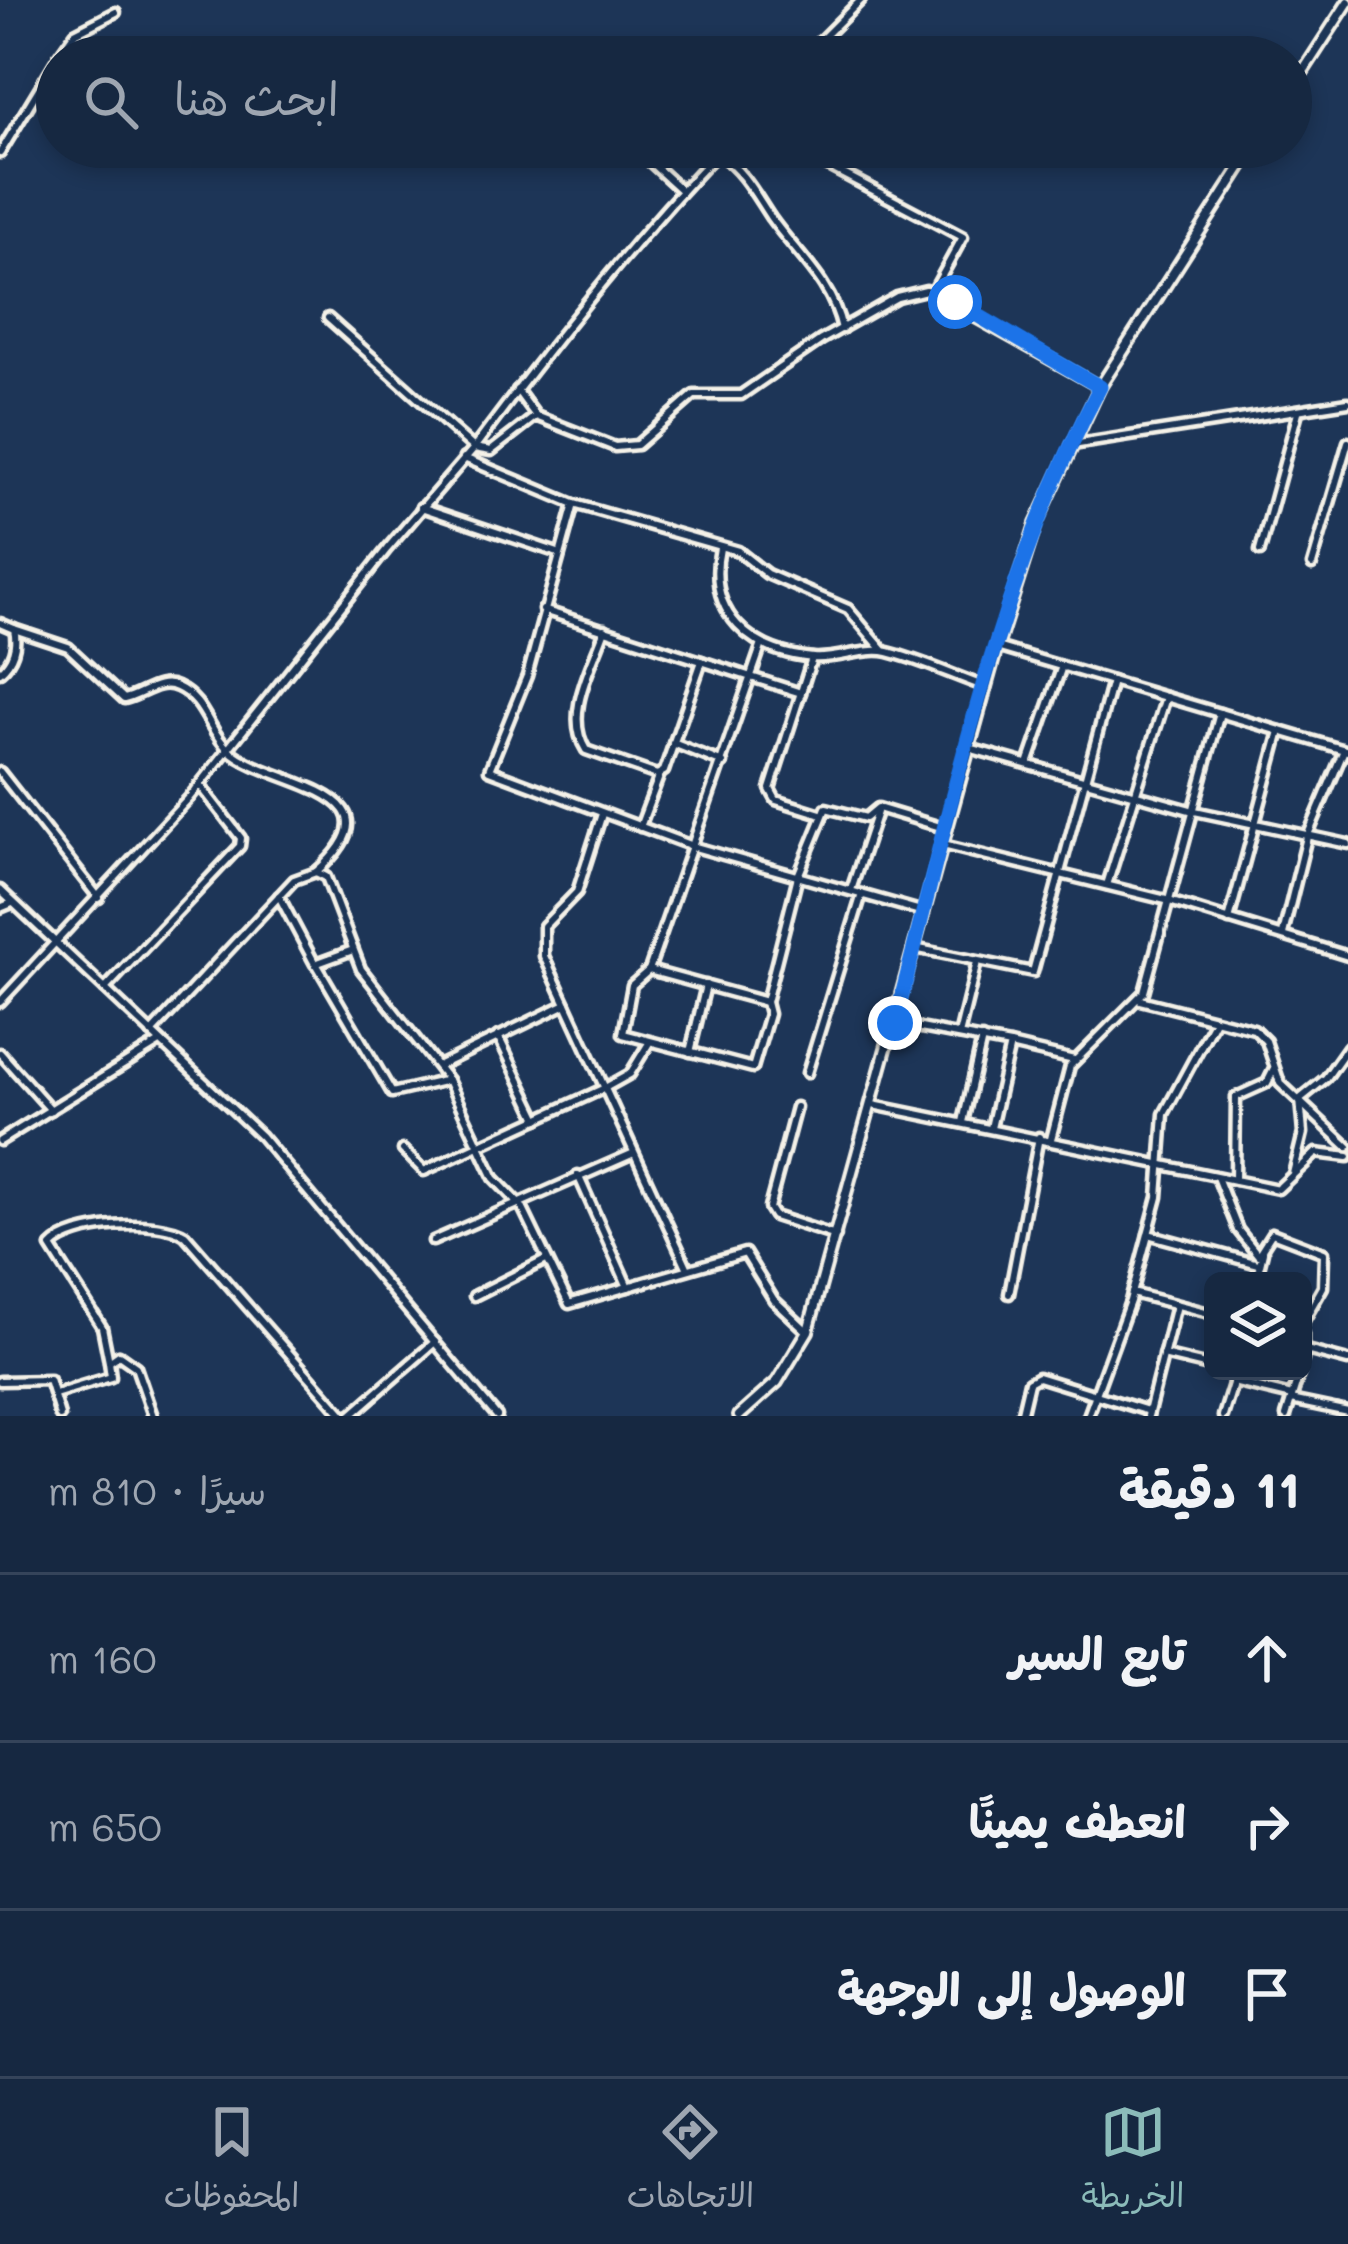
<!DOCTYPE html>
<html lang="ar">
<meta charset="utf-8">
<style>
body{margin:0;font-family:Mali,"Playpen Sans Arabic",sans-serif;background:#23344c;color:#f1f3f6;direction:rtl}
.controls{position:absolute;right:36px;bottom:36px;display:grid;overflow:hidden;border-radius:18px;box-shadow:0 6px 18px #0003}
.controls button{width:108px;height:108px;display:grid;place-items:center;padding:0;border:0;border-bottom:3px solid #35445a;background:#162841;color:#f1f3f6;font:60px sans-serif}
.stop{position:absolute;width:36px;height:36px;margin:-27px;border:9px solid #1a73e8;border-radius:50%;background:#fff}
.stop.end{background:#1a73e8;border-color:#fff;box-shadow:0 3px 12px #0008}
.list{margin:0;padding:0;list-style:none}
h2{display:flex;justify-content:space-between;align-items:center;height:156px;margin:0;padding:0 48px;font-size:51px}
h2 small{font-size:39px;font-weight:400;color:#9ea6b1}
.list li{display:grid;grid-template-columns:78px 1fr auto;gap:36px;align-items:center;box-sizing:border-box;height:168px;padding:0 48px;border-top:3px solid #35445a}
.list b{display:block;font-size:45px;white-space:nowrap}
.list em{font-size:39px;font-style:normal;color:#9ea6b1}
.icon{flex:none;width:66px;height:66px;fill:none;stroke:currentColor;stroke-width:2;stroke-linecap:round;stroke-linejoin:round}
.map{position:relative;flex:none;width:1348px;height:1416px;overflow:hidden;direction:ltr}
.search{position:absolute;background:#162841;box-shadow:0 6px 18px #0003;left:36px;right:36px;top:36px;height:132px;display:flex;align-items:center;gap:30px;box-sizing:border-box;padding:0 42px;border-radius:66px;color:#9ea6b1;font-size:45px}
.sheet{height:660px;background:#162841}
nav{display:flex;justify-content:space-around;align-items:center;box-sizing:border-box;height:168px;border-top:3px solid #35445a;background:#162841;font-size:33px;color:#9ea6b1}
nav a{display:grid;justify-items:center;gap:6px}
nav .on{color:#8bbbb9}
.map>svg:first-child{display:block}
</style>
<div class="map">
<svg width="1348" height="1416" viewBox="0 0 1348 1416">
<rect width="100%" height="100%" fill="#1d3557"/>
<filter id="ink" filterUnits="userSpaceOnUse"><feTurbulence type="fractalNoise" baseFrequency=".00833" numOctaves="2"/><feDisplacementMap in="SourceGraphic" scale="24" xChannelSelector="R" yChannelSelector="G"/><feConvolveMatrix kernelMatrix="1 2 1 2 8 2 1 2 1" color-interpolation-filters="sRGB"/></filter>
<g filter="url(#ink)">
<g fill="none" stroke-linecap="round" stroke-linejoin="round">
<g stroke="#f4f1e8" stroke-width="15">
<g id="street">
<polyline points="58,57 75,33 116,12"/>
<polyline points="804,57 861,0"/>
<polyline points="634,147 681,190"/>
<polyline points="792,147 963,237 934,290"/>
<polyline points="0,153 57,59"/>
<path d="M718,153C745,173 753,191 771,218C798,256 832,282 842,329"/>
<path d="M328,318L474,448C553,342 632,242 723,147"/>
<polyline points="517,390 536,416"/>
<polyline points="1072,445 1348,402"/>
<polyline points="464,458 574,504 738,551 767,574 848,609 883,650"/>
<polyline points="574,504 527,676 489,770 695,847 924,912"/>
<polyline points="421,507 558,553"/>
<path d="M720,548C706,613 750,652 813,658C838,660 865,647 888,652C921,660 954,676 986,687"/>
<polyline points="1260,551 1298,412"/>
<polyline points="1312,565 1348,442"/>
<polyline points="543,610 801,693"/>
<path d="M0,623L14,629C18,645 13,661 0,672"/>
<path d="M14,629L68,647L124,699C141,696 159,678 177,687C206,700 208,731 229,750C269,787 411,789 316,872"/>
<path d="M605,629C593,665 563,714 586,750L657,775L664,771L702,661"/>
<polyline points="762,644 649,970 632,985 623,1034 753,1068 769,1014 766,1002"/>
<polyline points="997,647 1348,751"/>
<polyline points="812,658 770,789 776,800 821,814"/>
<polyline points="673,743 723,763"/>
<polyline points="969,748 1190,810 1348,844"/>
<polyline points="1028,764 1062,666"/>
<polyline points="0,772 99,898"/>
<polyline points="602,814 577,892 544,926 544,956 688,1269"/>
<polyline points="640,827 660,774"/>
<polyline points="943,845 1166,900 1348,956"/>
<polyline points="1107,885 1166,697"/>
<polyline points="0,890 261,1136 497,1416"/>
<polyline points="851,890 877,812"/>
<polyline points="279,896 315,964 353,950"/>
<polyline points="0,908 12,903"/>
<polyline points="1229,920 1280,731"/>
<polyline points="1283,934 1307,837 1344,750"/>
<polyline points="914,948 1033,972 1112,681"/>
<polyline points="317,965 392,1093 448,1080"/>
<polyline points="649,970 766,1002 798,876 826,808 866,818 878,808 947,829"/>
<polyline points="105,989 240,846 241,838 200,785"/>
<polyline points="1140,1000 1254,1029 1266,1041 1280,1083 1348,1147"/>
<polyline points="0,1002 189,798 387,549 474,448 491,451 536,416 615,447 637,445 694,395 741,395 821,340 897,297 926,290 1100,387"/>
<polyline points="894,1023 1010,1045 991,1128"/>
<polyline points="151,1033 294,880 316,872 326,877 361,969 448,1080 494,1178 522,1207 569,1304 745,1253 774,1300 807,1331"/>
<polyline points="959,1035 977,962"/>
<polyline points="498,1036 538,1119"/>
<polyline points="1010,1045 1074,1060"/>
<polyline points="690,1052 706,985"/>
<polyline points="0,1053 51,1110"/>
<polyline points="438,1066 566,1004"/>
<polyline points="1274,1069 1267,1083 1236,1097 1235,1180 1278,1189 1316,1153 1348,1157"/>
<polyline points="807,1073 862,894"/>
<polyline points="873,1105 1235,1180"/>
<polyline points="796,1107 769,1208 774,1216 836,1236"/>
<polyline points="963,1122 982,1039"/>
<polyline points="1051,1139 1070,1066 1144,992 1220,713"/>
<polyline points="0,1141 160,1042"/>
<polyline points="403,1150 424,1171 605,1088 630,1074 649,1043"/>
<polyline points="1293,1174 1303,1133 1300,1099 1326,1078 1348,1047"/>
<polyline points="578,1175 628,1287"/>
<polyline points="1217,1177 1238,1230 1258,1255 1272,1233 1324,1253 1323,1287 1303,1322"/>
<polyline points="1148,1234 1258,1264"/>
<polyline points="433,1241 634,1153"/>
<polyline points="1256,1281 1263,1252"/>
<polyline points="1132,1293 1213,1314"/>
<polyline points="1009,1294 1039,1137"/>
<polyline points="474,1296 546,1260"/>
<polyline points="1303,1334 1303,1360"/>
<polyline points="1306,1350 1348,1361"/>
<polyline points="1163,1355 1213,1367"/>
<polyline points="0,1381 49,1380 60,1416"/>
<polyline points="1233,1382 1292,1396"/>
<polyline points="55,1394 111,1377 109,1362"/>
<polyline points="1291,1400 1348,1412"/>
<path d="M153,1416L136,1367L119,1355L109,1362L102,1327L51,1247C72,1223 159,1218 185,1235L344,1416"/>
<polyline points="350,1416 435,1342"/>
<polyline points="1021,1416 1029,1382 1038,1377 1148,1411"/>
<polyline points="1088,1416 1130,1301 1158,1197 1164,1114 1215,1020"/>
<polyline points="1148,1416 1176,1305"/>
<polyline points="1223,1416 1237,1371"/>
<polyline points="1286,1416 1300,1371"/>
</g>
</g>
<g stroke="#f4f1e8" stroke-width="16">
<g id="secondary">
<polyline points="1291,90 1348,2"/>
<polyline points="739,1416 777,1382 808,1331 997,647 1036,524 1100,387 1254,147"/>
</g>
</g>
<use href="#street" stroke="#1d3557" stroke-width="6"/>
<use href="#secondary" stroke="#1d3557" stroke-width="8"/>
</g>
</g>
<g fill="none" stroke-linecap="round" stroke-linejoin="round" filter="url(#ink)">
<path stroke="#1a73e8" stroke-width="15" d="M895,1023C951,809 995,583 1100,387L955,302"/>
</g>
</svg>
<div class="controls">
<button><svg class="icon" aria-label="layers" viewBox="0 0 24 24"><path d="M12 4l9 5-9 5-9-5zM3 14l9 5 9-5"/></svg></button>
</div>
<div class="stop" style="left:955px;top:302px"></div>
<div class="stop end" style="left:895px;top:1023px"></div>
<div class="search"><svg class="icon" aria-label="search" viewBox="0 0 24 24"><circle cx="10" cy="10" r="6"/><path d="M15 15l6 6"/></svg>ابحث هنا</div>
</div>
<section class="sheet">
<h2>11 دقيقة<small>سيرًا · 810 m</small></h2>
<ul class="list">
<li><svg class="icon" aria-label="ahead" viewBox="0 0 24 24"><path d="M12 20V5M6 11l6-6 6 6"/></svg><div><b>تابع السير</b></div><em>160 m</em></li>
<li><svg class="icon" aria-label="right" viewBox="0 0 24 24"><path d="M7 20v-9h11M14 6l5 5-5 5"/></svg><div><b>انعطف يمينًا</b></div><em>650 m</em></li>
<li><svg class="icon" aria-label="arrive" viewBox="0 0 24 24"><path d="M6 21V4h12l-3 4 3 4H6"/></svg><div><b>الوصول إلى الوجهة</b></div></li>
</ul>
</section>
<nav>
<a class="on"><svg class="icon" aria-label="map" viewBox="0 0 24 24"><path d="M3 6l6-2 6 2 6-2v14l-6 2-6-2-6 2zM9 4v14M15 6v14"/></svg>الخريطة</a>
<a><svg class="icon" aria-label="directions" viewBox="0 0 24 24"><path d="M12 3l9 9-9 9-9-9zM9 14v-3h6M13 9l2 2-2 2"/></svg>الاتجاهات</a>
<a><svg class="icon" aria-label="saved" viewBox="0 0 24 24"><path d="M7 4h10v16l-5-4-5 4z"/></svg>المحفوظات</a>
</nav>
